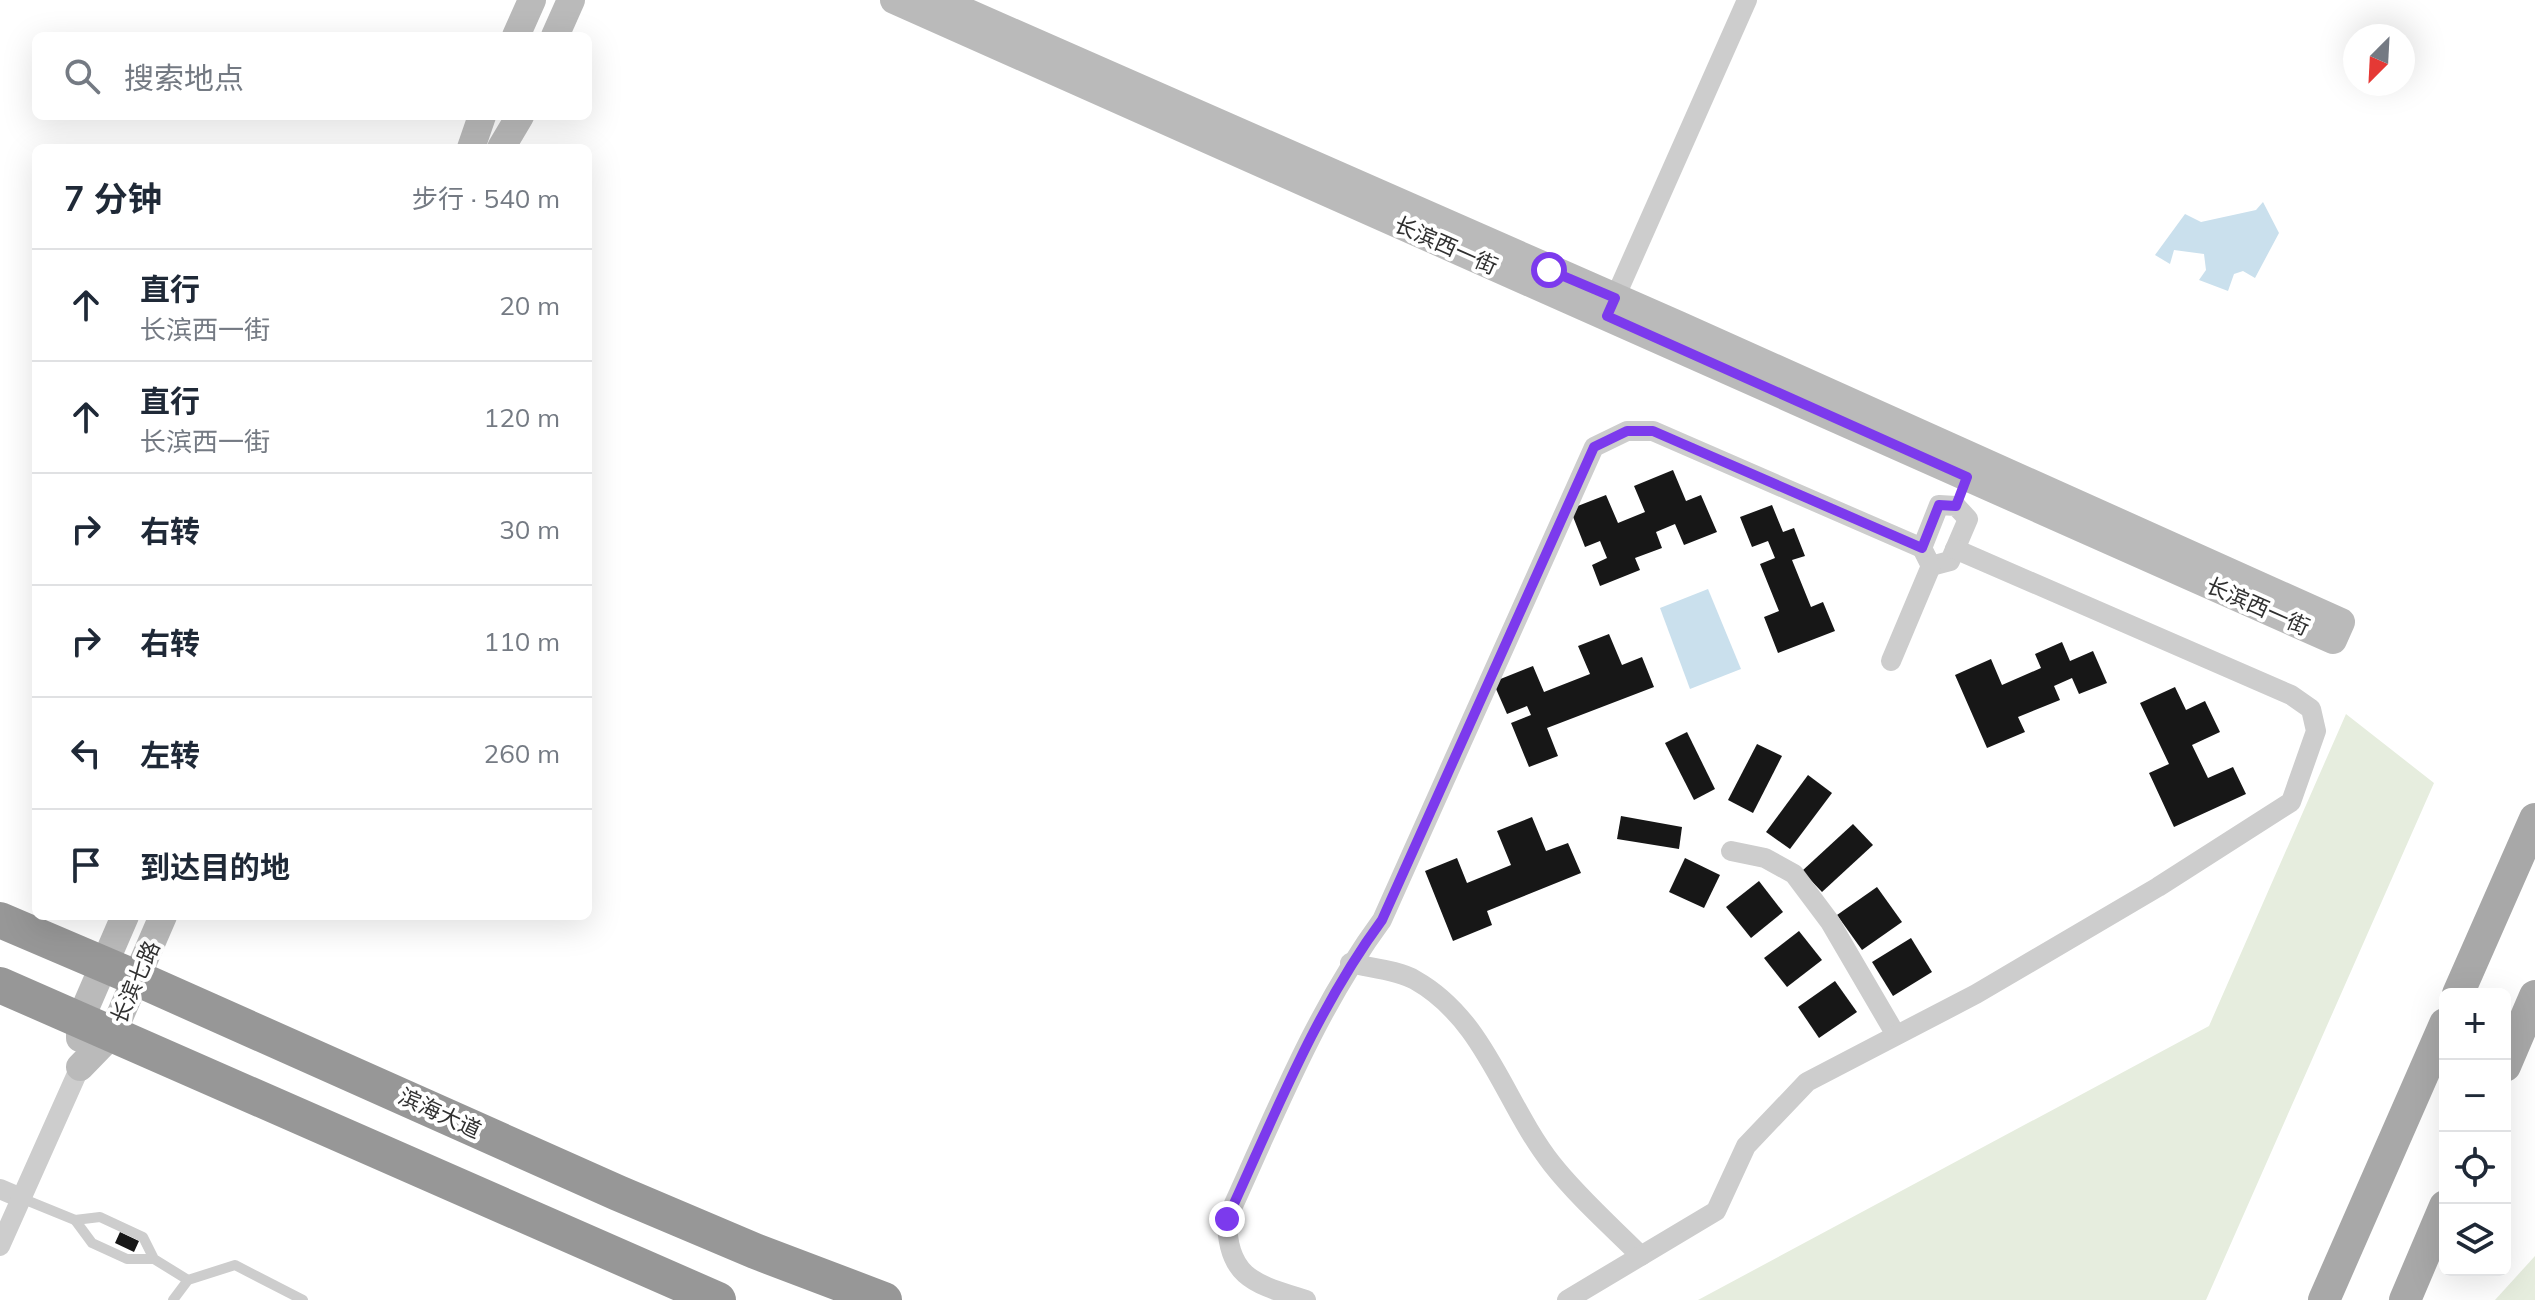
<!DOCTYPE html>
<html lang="zh">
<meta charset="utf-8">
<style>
body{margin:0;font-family:Mulish,"Noto Sans SC",sans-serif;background:#f2f2f3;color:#1f2937}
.controls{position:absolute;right:24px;bottom:24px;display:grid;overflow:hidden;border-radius:12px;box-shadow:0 8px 32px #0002}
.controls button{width:72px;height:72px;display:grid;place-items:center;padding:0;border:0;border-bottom:2px solid #e0e1e3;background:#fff;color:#1f2937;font:40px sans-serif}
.compass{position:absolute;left:2343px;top:24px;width:72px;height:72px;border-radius:50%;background:#fff;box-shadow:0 8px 32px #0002;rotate:204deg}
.stop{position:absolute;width:24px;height:24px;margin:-18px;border:6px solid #7c3aed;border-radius:50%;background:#fff}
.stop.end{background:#7c3aed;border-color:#fff;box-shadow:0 2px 8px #0008}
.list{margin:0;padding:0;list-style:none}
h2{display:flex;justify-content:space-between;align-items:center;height:104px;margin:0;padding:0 32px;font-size:34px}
h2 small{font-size:26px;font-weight:400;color:#747a83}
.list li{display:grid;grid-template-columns:52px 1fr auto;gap:24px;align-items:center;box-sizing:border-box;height:112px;padding:0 32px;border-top:2px solid #e0e1e3}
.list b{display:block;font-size:30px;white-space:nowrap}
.list p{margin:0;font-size:26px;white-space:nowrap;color:#747a83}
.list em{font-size:26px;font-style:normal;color:#747a83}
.icon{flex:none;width:44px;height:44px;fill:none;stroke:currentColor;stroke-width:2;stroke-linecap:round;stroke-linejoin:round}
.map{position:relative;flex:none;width:2535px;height:1300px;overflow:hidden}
.search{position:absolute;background:#fff;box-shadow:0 8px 32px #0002;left:32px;top:32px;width:560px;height:88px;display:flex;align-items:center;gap:20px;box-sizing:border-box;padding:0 28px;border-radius:12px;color:#747a83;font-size:30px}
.panel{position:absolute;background:#fff;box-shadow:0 8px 32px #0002;left:32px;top:144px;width:560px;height:776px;border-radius:12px}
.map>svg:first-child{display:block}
</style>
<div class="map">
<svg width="2535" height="1300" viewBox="0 0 2535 1300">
<rect width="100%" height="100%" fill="#fff"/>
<g fill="#e6edde">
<polygon points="2346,714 2434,783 2206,1300 1698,1300 2209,1026"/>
<polygon points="2535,1256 2535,1300 2495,1300"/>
</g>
<g fill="#cae0ed">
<polygon points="2263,202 2279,233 2255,278 2243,271 2234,274 2228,291 2199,280 2206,270 2204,254 2174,250 2170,264 2155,255 2185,214 2201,222 2256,210"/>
<polygon points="1708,589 1741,669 1690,689 1660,608"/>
</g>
<g fill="#171717">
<polygon points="1673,470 1686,501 1701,495 1717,532 1684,545 1675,524 1656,532 1662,548 1635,558 1640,570 1600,586 1592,565 1607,558 1600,541 1585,547 1570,509 1606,495 1618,523 1645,512 1634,486"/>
<polygon points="1772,505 1783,532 1794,528 1805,556 1792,560 1811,607 1823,602 1835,631 1778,653 1764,617 1779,611 1760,564 1775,558 1768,541 1752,547 1740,517"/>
<polygon points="1609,634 1622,665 1642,657 1654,687 1547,728 1558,756 1529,767 1511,723 1531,715 1527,706 1507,714 1493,682 1533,666 1544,692 1590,674 1578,646"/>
<polygon points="2062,642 2070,661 2093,651 2107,683 2079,694 2072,678 2054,686 2060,700 2018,717 2025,732 1987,748 1955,675 1991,659 2002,685 2041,668 2035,654"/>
<polygon points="2175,687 2186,710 2205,701 2220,732 2192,745 2208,778 2233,767 2246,794 2174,827 2149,773 2169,764 2140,703"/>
<polygon points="1687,732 1715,789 1694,800 1665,743"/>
<polygon points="1757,744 1782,756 1753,813 1728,800"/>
<polygon points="1808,775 1832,793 1790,849 1766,832"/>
<polygon points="1621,816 1682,827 1679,849 1617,839"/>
<polygon points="1532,817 1546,851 1568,843 1581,873 1487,911 1492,925 1453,941 1425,871 1457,858 1467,883 1511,865 1497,831"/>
<polygon points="1853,824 1873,845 1822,892 1802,871"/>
<polygon points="1685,858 1720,875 1704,908 1669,892"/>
<polygon points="1759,881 1783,912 1751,938 1726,907"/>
<polygon points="1877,887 1902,922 1862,950 1837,915"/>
<polygon points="1799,931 1822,960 1787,987 1764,958"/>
<polygon points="1911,938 1932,972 1893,996 1872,962"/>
<polygon points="1835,981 1857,1012 1819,1038 1798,1007"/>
<polygon points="120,1232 139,1241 134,1252 115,1243"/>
</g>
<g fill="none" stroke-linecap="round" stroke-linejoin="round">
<g stroke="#cdcdcd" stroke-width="10">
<polyline points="21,1198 75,1220"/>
<polyline points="154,1259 143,1237 100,1217 75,1220 92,1243 127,1259 154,1259 188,1280"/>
<polyline points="173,1300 188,1280 235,1265 303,1300"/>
</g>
<g stroke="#cdcdcd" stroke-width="20">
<polyline points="1610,309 1747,0"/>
<polygon points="1939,505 1956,506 1968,519 1950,561 1931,566 1922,548"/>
<polyline points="1891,661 1931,566"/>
<polyline points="1731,851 1765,858 1794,874 1830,922 1896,1035"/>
<path d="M1350,963C1370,968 1398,970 1415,980C1486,1020 1504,1103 1552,1164C1578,1197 1611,1226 1641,1256"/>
<polyline points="0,1189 21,1198"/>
<polyline points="0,1246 80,1067"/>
<path d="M1306,1300C1256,1284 1227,1279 1227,1219C1274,1117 1315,1011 1382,920L1594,447L1627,431H1653L1922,548"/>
<polyline points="1567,1300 1716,1211 1746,1146 1807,1082 1976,994 2158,887 2291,802 2316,731 2311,709 2291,695 1955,549"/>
</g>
<g stroke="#bababa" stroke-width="28">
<polyline points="894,0 2333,640 2341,622 1679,325 939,0"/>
<polyline points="516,36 532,0"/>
<polyline points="555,36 571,0"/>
<polyline points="471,148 482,116"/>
<polyline points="501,148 520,116"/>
<polyline points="80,1038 80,1020 125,916"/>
<polyline points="80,1067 112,1034 163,916"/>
</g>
<g stroke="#a8a8a8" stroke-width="32">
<polyline points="2458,994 2535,819"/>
<polyline points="2505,1066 2535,996"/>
<polyline points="2324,1300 2445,1024"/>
<polyline points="2405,1300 2445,1206"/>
</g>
<g stroke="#979797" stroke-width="36">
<polyline points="0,920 136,978 618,1193 755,1251 884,1300"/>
<polyline points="0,985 718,1300"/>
</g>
</g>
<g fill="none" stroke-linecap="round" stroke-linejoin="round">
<path stroke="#7c3aed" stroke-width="10" d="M1227,1219C1274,1117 1315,1011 1382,920L1594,447L1627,431H1653L1922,548L1939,505L1956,506L1967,477L1607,316L1615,298L1549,270"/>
</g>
<g text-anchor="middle" stroke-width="8" stroke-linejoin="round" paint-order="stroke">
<g font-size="22" fill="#303030" stroke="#fff">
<text transform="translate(1446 245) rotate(24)" y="8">长滨西一街</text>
<text transform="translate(2258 606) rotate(24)" y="8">长滨西一街</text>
<text transform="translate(135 982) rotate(-66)" y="8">长滨七路</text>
<text transform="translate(440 1113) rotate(25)" y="8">滨海大道</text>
</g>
</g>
</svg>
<div class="controls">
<button>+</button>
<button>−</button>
<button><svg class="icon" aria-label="locate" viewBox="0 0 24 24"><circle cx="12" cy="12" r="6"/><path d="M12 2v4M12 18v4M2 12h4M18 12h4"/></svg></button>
<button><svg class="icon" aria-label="layers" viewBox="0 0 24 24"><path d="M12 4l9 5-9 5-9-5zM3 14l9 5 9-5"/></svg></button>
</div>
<svg class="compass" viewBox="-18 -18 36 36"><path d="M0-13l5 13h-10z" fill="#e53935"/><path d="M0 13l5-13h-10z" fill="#747a83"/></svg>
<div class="stop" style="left:1549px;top:270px"></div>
<div class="stop end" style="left:1227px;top:1219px"></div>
<div class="search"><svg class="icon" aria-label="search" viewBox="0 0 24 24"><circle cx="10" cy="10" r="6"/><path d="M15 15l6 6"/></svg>搜索地点</div>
<section class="panel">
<h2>7 分钟<small>步行 · 540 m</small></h2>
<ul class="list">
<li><svg class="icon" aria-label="ahead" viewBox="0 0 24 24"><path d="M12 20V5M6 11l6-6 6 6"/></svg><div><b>直行</b><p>长滨西一街</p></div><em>20 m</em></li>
<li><svg class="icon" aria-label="ahead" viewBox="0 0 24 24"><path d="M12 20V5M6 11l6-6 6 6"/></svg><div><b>直行</b><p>长滨西一街</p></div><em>120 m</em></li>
<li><svg class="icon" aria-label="right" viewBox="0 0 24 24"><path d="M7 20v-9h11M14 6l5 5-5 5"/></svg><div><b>右转</b></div><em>30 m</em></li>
<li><svg class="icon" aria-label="right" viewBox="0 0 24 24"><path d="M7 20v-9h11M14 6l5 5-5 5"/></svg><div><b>右转</b></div><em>110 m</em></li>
<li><svg class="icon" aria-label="left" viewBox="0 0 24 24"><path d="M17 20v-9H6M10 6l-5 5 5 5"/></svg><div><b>左转</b></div><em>260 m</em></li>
<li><svg class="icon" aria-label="arrive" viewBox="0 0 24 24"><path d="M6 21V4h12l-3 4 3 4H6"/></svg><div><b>到达目的地</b></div></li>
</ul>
</section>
</div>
